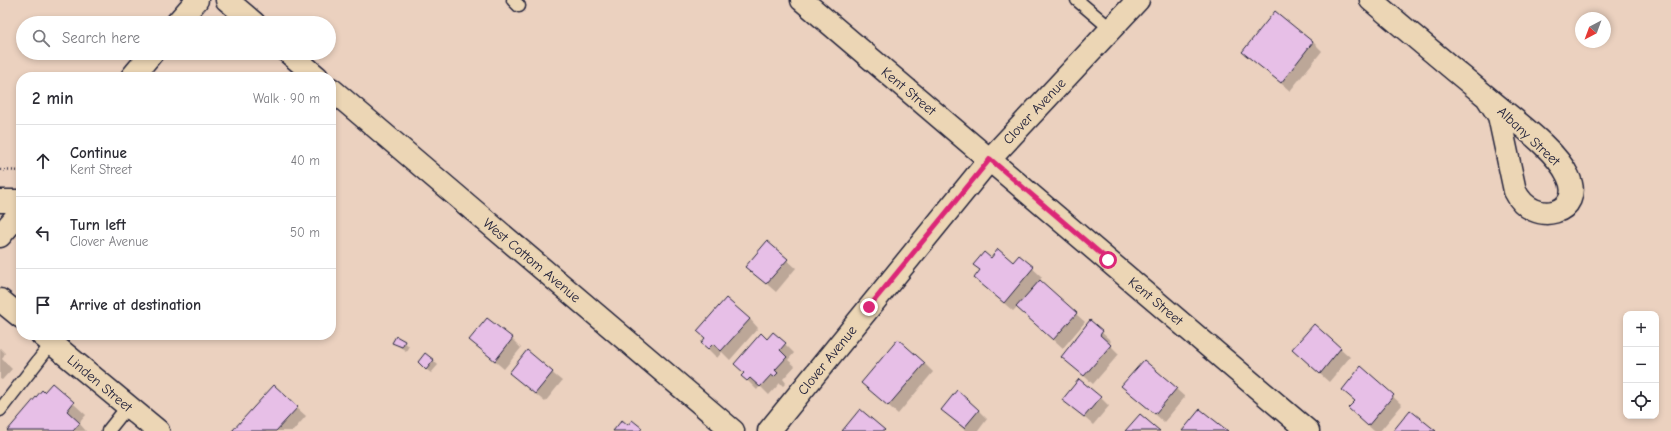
<!DOCTYPE html>
<meta charset="utf-8">
<style>
body{margin:0;font-family:"Comic Neue",sans-serif;background:#f2f2f3;color:#2b2b33}
.controls{position:absolute;right:12px;bottom:12px;display:grid;overflow:hidden;border-radius:8px;box-shadow:0 2px 6px #0003}
.controls button{width:36px;height:36px;display:grid;place-items:center;padding:0;border:0;border-bottom:1px solid #e1e1e2;background:#fff;color:#2b2b33;font:20px sans-serif}
.compass{position:absolute;left:1575px;top:12px;width:36px;height:36px;border-radius:50%;background:#fff;box-shadow:0 2px 6px #0003;rotate:221deg}
.stop{position:absolute;width:12px;height:12px;margin:-9px;border:3px solid #db2777;border-radius:50%;background:#fff}
.stop.end{background:#db2777;border-color:#fff;box-shadow:0 1px 4px #0008}
.list{margin:0;padding:0;list-style:none}
h2{display:flex;justify-content:space-between;align-items:center;height:52px;margin:0;padding:0 16px;font-size:17px}
h2 small{font-size:13px;font-weight:400;color:#7c7c81}
.list li{display:grid;grid-template-columns:26px 1fr auto;gap:12px;align-items:center;box-sizing:border-box;height:72px;padding:0 16px;border-top:1px solid #e1e1e2}
.list b{display:block;font-size:15px;white-space:nowrap}
.list p{margin:0;font-size:13px;white-space:nowrap;color:#7c7c81}
.list em{font-size:13px;font-style:normal;color:#7c7c81}
.icon{flex:none;width:22px;height:22px;fill:none;stroke:currentColor;stroke-width:2;stroke-linecap:round;stroke-linejoin:round}
.map{position:relative;flex:none;width:1671px;height:431px;overflow:hidden}
.search{position:absolute;background:#fff;box-shadow:0 2px 6px #0003;left:16px;top:16px;width:320px;height:44px;display:flex;align-items:center;gap:10px;box-sizing:border-box;padding:0 14px;border-radius:22px;color:#7c7c81;font-size:15px}
.panel{position:absolute;background:#fff;box-shadow:0 2px 6px #0003;left:16px;top:72px;width:320px;height:268px;border-radius:16px}
.map>svg:first-child{display:block}
</style>
<div class="map">
<svg width="1671" height="431" viewBox="0 0 1671 431">
<rect width="100%" height="100%" fill="#ebd1bf"/>
<filter id="ink" filterUnits="userSpaceOnUse"><feTurbulence type="fractalNoise" baseFrequency=".025" numOctaves="2"/><feDisplacementMap in="SourceGraphic" scale="8" xChannelSelector="R" yChannelSelector="G"/><feConvolveMatrix kernelMatrix="1 2 1 2 8 2 1 2 1" color-interpolation-filters="sRGB"/></filter>
<g filter="url(#ink)">
<g fill="#0003">
<polygon points="1313,42 1322,51 1290,91 1244,52"/>
<polygon points="1019,256 1042,277 1039,281 1085,322 1063,348 1017,307 1013,311 975,278 981,271 974,265 991,260 1014,263"/>
<polygon points="787,260 796,268 776,292 747,267"/>
<polygon points="750,319 758,328 730,360 722,352 717,358 702,343"/>
<polygon points="1090,322 1111,341 1109,344 1119,354 1093,384 1063,357"/>
<polygon points="1314,325 1350,357 1329,382 1302,358"/>
<polygon points="774,333 794,353 788,360 795,366 783,379 786,383 783,386 780,383 769,395 760,386 757,390 743,376"/>
<polygon points="512,339 521,348 504,369 470,340"/>
<polygon points="404,342 409,346 406,351 394,343"/>
<polygon points="0,348 5,353 2,359 12,369 2,380 0,379"/>
<polygon points="527,352 562,381 545,402 510,373"/>
<polygon points="426,354 438,365 431,373 423,367"/>
<polygon points="924,363 933,372 898,414 872,391"/>
<polygon points="1361,367 1402,405 1380,431 1374,431 1349,408 1355,401"/>
<polygon points="52,384 86,415 79,423 86,431 9,431"/>
<polygon points="1123,386 1176,389 1185,397 1164,422"/>
<polygon points="1100,397 1109,406 1093,425 1063,399"/>
<polygon points="297,408 306,416 293,431 233,431"/>
<polygon points="942,410 978,410 987,419 978,431 966,431"/>
</g>
<g fill="#e7bfe7" stroke="#22223b">
<polygon points="1275,11 1313,42 1281,83 1242,52"/>
<polygon points="767,241 788,259 766,284 745,267"/>
<polygon points="998,249 1013,262 1019,255 1034,267 1004,303 974,278 980,270 973,265 984,252 991,258"/>
<polygon points="1040,280 1077,313 1053,340 1016,307"/>
<polygon points="726,298 750,319 721,351 713,344 708,349 701,343 705,338 697,331"/>
<polygon points="487,318 513,338 495,361 469,340"/>
<polygon points="1090,320 1103,331 1100,335 1111,345 1084,376 1061,357"/>
<polygon points="1314,324 1341,348 1320,374 1292,349"/>
<polygon points="773,332 786,343 780,350 787,357 775,370 778,373 774,377 771,375 760,387 750,378 747,381 741,376 744,373 734,364 761,333 767,339"/>
<polygon points="396,336 405,341 402,347 392,343"/>
<polygon points="898,339 925,363 888,406 861,383"/>
<polygon points="527,350 553,372 535,394 509,373"/>
<polygon points="425,353 434,360 426,370 418,362"/>
<polygon points="1144,360 1177,388 1155,414 1121,386"/>
<polygon points="1361,366 1394,395 1368,426 1348,408 1355,401 1342,390"/>
<polygon points="1079,379 1101,397 1084,417 1062,400"/>
<polygon points="52,383 74,402 67,411 80,423 73,431 7,431 42,390 44,392"/>
<polygon points="274,385 298,407 276,431 232,431"/>
<polygon points="957,390 979,410 964,428 941,410"/>
<polygon points="860,409 885,430 884,431 842,431"/>
<polygon points="1200,409 1228,431 1182,431"/>
<polygon points="1410,410 1436,431 1393,431"/>
<polygon points="1140,414 1160,431 1125,431"/>
<polygon points="622,420 628,425 632,420 642,428 640,431 613,431"/>
</g>
<g fill="none" stroke-linecap="round" stroke-linejoin="round">
<g stroke="#22223b" stroke-width="15">
<g id="lane">
<polyline points="513,0 519,6"/>
<polyline points="1077,0 1111,29"/>
<polyline points="0,410 52,343"/>
<polyline points="108,431 128,406"/>
</g>
</g>
<g stroke="#22223b" stroke-width="25">
<g id="street">
<polyline points="227,0 254,23"/>
<polyline points="802,0 1308,431"/>
<path d="M1371,0C1410,33 1449,66 1488,98C1512,119 1555,148 1568,176C1586,213 1533,229 1515,191L1499,116L1488,99"/>
<polyline points="177,23 197,0"/>
<polyline points="289,53 317,77"/>
<polyline points="132,77 152,53"/>
<polyline points="331,89 733,431"/>
<polyline points="0,201 21,201"/>
<polyline points="0,236 21,211"/>
<polyline points="0,300 21,317"/>
<polyline points="42,335 158,431"/>
<polyline points="769,431 990,159 1138,0"/>
</g>
</g>
<polyline stroke="#22223b" stroke-width="2.5" stroke-dasharray="1 3" stroke-linecap="butt" points="0,170 21,171"/>
<use href="#lane" stroke="#ecd6b5" stroke-width="12"/>
<use href="#street" stroke="#ecd6b5" stroke-width="22"/>
</g>
</g>
<g fill="none" stroke-linecap="round" stroke-linejoin="round" filter="url(#ink)">
<polyline stroke="#db2777" stroke-width="5" points="869,307 990,159 1108,260"/>
</g>
<g text-anchor="middle" stroke-width="3" stroke-linejoin="round" paint-order="stroke">
<g font-size="14" fill="#22223b" stroke="#ecd6b5">
<text transform="translate(909 91) rotate(40)" y="5">Kent Street</text>
<text transform="translate(1034 111) rotate(-47)" y="5">Clover Avenue</text>
<text transform="translate(1529 136) rotate(43)" y="5">Albany Street</text>
<text transform="translate(532 260) rotate(40)" y="5">West Cottom Avenue</text>
<text transform="translate(1156 301) rotate(40)" y="5">Kent Street</text>
<text transform="translate(827 360) rotate(-51)" y="5">Clover Avenue</text>
<text transform="translate(100 383) rotate(40)" y="5">Linden Street</text>
</g>
</g>
</svg>
<div class="controls">
<button>+</button>
<button>−</button>
<button><svg class="icon" aria-label="locate" viewBox="0 0 24 24"><circle cx="12" cy="12" r="6"/><path d="M12 2v4M12 18v4M2 12h4M18 12h4"/></svg></button>
</div>
<svg class="compass" viewBox="-18 -18 36 36"><path d="M0-13l5 13h-10z" fill="#e53935"/><path d="M0 13l5-13h-10z" fill="#7c7c81"/></svg>
<div class="stop" style="left:1108px;top:260px"></div>
<div class="stop end" style="left:869px;top:307px"></div>
<div class="search"><svg class="icon" aria-label="search" viewBox="0 0 24 24"><circle cx="10" cy="10" r="6"/><path d="M15 15l6 6"/></svg>Search here</div>
<section class="panel">
<h2>2 min<small>Walk · 90 m</small></h2>
<ul class="list">
<li><svg class="icon" aria-label="ahead" viewBox="0 0 24 24"><path d="M12 20V5M6 11l6-6 6 6"/></svg><div><b>Continue</b><p>Kent Street</p></div><em>40 m</em></li>
<li><svg class="icon" aria-label="left" viewBox="0 0 24 24"><path d="M17 20v-9H6M10 6l-5 5 5 5"/></svg><div><b>Turn left</b><p>Clover Avenue</p></div><em>50 m</em></li>
<li><svg class="icon" aria-label="arrive" viewBox="0 0 24 24"><path d="M6 21V4h12l-3 4 3 4H6"/></svg><div><b>Arrive at destination</b></div></li>
</ul>
</section>
</div>
